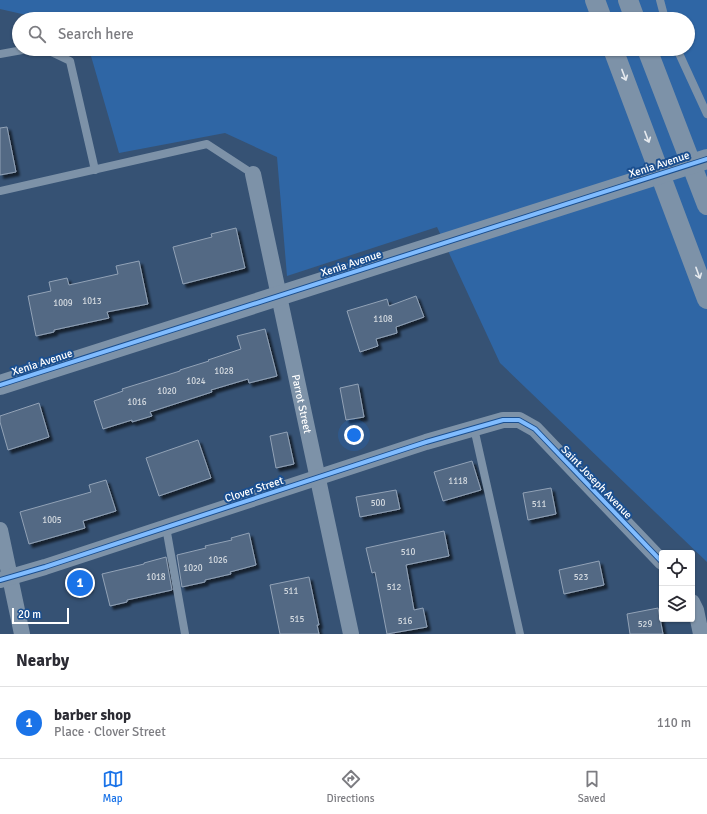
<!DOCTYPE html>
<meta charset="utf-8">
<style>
body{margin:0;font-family:Signika,sans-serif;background:#f7f7f7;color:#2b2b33}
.controls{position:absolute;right:12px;bottom:12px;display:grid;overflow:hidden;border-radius:4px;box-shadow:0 1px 3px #0004}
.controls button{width:36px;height:36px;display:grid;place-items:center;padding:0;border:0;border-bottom:1px solid #e1e1e2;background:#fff;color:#2b2b33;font:20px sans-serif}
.scale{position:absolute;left:12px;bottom:10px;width:57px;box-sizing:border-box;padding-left:4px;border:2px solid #fff;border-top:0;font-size:11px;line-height:14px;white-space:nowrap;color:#fff;-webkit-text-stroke:3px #1b4f8f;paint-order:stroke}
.you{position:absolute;left:354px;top:435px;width:14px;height:14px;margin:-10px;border:3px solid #fff;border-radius:50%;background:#1a73e8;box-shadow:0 0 0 6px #1a73e833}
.badge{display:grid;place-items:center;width:26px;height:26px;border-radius:50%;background:#1a73e8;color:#fff;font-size:13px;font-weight:700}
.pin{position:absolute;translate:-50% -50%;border:2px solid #fff;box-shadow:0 1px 4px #0006}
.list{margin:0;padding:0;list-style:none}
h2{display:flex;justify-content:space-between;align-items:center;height:52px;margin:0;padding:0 16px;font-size:17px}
h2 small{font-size:13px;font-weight:400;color:#7c7c81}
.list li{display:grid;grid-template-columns:26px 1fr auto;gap:12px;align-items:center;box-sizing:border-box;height:72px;padding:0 16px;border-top:1px solid #e1e1e2}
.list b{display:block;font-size:15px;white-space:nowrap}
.list p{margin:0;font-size:13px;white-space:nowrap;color:#7c7c81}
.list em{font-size:13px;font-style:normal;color:#7c7c81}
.icon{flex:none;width:22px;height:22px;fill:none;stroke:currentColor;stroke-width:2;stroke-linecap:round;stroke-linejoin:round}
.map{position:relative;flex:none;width:707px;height:634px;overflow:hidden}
.search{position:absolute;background:#fff;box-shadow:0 1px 3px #0004;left:12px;right:12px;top:12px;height:44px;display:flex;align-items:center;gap:10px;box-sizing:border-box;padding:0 14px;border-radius:22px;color:#7c7c81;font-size:15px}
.sheet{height:124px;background:#fff}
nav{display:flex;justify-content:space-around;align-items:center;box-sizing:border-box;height:56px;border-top:1px solid #e1e1e2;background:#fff;font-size:11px;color:#7c7c81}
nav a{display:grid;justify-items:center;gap:2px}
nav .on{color:#1a73e8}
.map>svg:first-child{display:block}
</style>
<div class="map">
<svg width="707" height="634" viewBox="0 0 707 634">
<defs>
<filter id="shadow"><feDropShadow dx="3.5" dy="3.5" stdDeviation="1" flood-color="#0009"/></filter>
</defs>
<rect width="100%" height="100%" fill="#365274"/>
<polygon fill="#2f66a5" points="0,0 707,0 707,562 500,363 437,227 287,276 277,157 225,133 119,153 89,49 688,49 688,19 44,19 0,9"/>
<g fill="#526984" stroke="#92a2b6" filter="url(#shadow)">
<polygon points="7,127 16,172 0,175 0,128"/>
<polygon points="236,228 245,268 183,284 173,247 212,237 211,234"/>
<polygon points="139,261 148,304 107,312 109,318 54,330 54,332 36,336 28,296 51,291 49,282 67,278 69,285 118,274 116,266"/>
<polygon points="416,296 424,317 396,327 397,333 376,339 378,346 360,352 347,311 387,299 389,306"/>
<polygon points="265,329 277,376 249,383 248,379 211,390 212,392 150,412 152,416 132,422 132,420 103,429 94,401 123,391 122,389 180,371 180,370 209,361 208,360 241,349 237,336"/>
<polygon points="358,384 364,417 346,420 340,388"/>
<polygon points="39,403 49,437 8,450 0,422 0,416"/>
<polygon points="287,432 294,464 276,468 270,436"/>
<polygon points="198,440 211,478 159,496 146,458"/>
<polygon points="472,461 481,490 443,501 434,472"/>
<polygon points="106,480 116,511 83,521 85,528 29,544 20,512 91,492 89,485"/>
<polygon points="551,488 556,514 528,520 523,493"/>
<polygon points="396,490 400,509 360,517 356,497"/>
<polygon points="444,531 449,556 406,565 414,610 423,608 427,627 387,634 375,572 372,573 366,548"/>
<polygon points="249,533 256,565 230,572 231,574 205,580 205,582 182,587 177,555 206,548 205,546 232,540 231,538"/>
<polygon points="166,557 172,590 127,600 127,602 110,606 102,574 144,564 144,563"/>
<polygon points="599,561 604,585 564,594 559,570"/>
<polygon points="85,574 89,588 75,592 71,578"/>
<polygon points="309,577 319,625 317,625 319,634 280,634 270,585"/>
<polygon points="658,608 663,634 630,634 627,614"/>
</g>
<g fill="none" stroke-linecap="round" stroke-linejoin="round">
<g stroke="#7d92a8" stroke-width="8">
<polyline points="660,0 665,19"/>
<polyline points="45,49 70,61 95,170"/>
<polyline points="677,49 707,114"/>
<polyline points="0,54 28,49"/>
<polyline points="0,191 207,144 253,174"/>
<polyline points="474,428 520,634"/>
<polyline points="166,527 185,634"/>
</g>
<g stroke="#7d92a8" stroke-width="16">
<path id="s1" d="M253,174L351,634"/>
<polyline points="0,530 22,634"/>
<polyline points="0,580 45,567 426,442 503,420 519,420 535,429 662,562"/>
<polyline points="692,602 696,610 701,634"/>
</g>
<g stroke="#7d92a8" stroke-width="20">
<polyline points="595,0 602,19"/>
<polyline points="628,0 635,19"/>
<polyline points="613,49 707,299"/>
<polyline points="647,49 707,205"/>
<polyline points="0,385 707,159"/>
</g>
<g stroke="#1b4f8f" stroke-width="6">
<g id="cycleway">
<polyline points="0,385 707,159"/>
<polyline points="0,580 45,567 426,442 503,420 519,420 535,429 662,562"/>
</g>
</g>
<use href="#cycleway" stroke="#80bcff" stroke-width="4"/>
</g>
<defs><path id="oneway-shaft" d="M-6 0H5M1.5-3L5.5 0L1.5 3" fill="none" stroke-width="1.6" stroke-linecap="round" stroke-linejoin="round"/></defs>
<g stroke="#e5e9ee">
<use href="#oneway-shaft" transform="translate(624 75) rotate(69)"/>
<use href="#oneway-shaft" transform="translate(647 137) rotate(69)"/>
<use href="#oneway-shaft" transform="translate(698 273) rotate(70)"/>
</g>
<g text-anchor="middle" stroke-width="4" stroke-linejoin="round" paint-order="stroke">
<g font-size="9" fill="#d4dae0">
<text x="92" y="304">1013</text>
<text x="63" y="306">1009</text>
<text x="383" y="322">1108</text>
<text x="224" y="374">1028</text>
<text x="196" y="384">1024</text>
<text x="167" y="394">1020</text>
<text x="137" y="405">1016</text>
<text x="458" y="484">1118</text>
<text x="378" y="506">500</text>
<text x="539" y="507">511</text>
<text x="52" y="523">1005</text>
<text x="408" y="555">510</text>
<text x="218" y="563">1026</text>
<text x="193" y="571">1020</text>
<text x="156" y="580">1018</text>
<text x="581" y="580">523</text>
<text x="394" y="590">512</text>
<text x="291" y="594">511</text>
<text x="297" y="622">515</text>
<text x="405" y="624">516</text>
<text x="645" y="627">529</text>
</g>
<g font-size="11" fill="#fff" stroke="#1b4f8f">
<text transform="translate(659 164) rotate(-18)" y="4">Xenia Avenue</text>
<text transform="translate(351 263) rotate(-18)" y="4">Xenia Avenue</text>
<text transform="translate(42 362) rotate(-18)" y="4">Xenia Avenue</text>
<text dy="4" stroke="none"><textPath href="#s1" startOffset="235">Parrot Street</textPath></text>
<text transform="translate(597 482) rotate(46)" y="4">Saint Joseph Avenue</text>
<text transform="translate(254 489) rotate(-18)" y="4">Clover Street</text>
</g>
</g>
</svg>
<div class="controls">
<button><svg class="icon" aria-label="locate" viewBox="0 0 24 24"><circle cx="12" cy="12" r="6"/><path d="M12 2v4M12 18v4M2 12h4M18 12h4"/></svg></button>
<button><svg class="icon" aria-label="layers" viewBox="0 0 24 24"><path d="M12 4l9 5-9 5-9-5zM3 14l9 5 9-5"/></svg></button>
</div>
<div class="scale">20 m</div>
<div class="you"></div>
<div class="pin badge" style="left:80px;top:583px">1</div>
<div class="search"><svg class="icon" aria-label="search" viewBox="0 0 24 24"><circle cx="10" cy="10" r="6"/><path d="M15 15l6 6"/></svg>Search here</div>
</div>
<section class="sheet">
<h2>Nearby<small></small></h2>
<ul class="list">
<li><span class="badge">1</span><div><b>barber shop</b><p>Place · Clover Street</p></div><em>110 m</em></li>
</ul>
</section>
<nav>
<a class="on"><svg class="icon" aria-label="map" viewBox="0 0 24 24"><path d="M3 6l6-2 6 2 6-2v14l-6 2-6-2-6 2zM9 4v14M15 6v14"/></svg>Map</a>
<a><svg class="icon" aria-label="directions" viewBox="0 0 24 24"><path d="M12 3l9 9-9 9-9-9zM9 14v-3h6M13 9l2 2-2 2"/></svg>Directions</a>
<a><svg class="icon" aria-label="saved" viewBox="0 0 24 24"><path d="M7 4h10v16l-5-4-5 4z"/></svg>Saved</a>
</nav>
